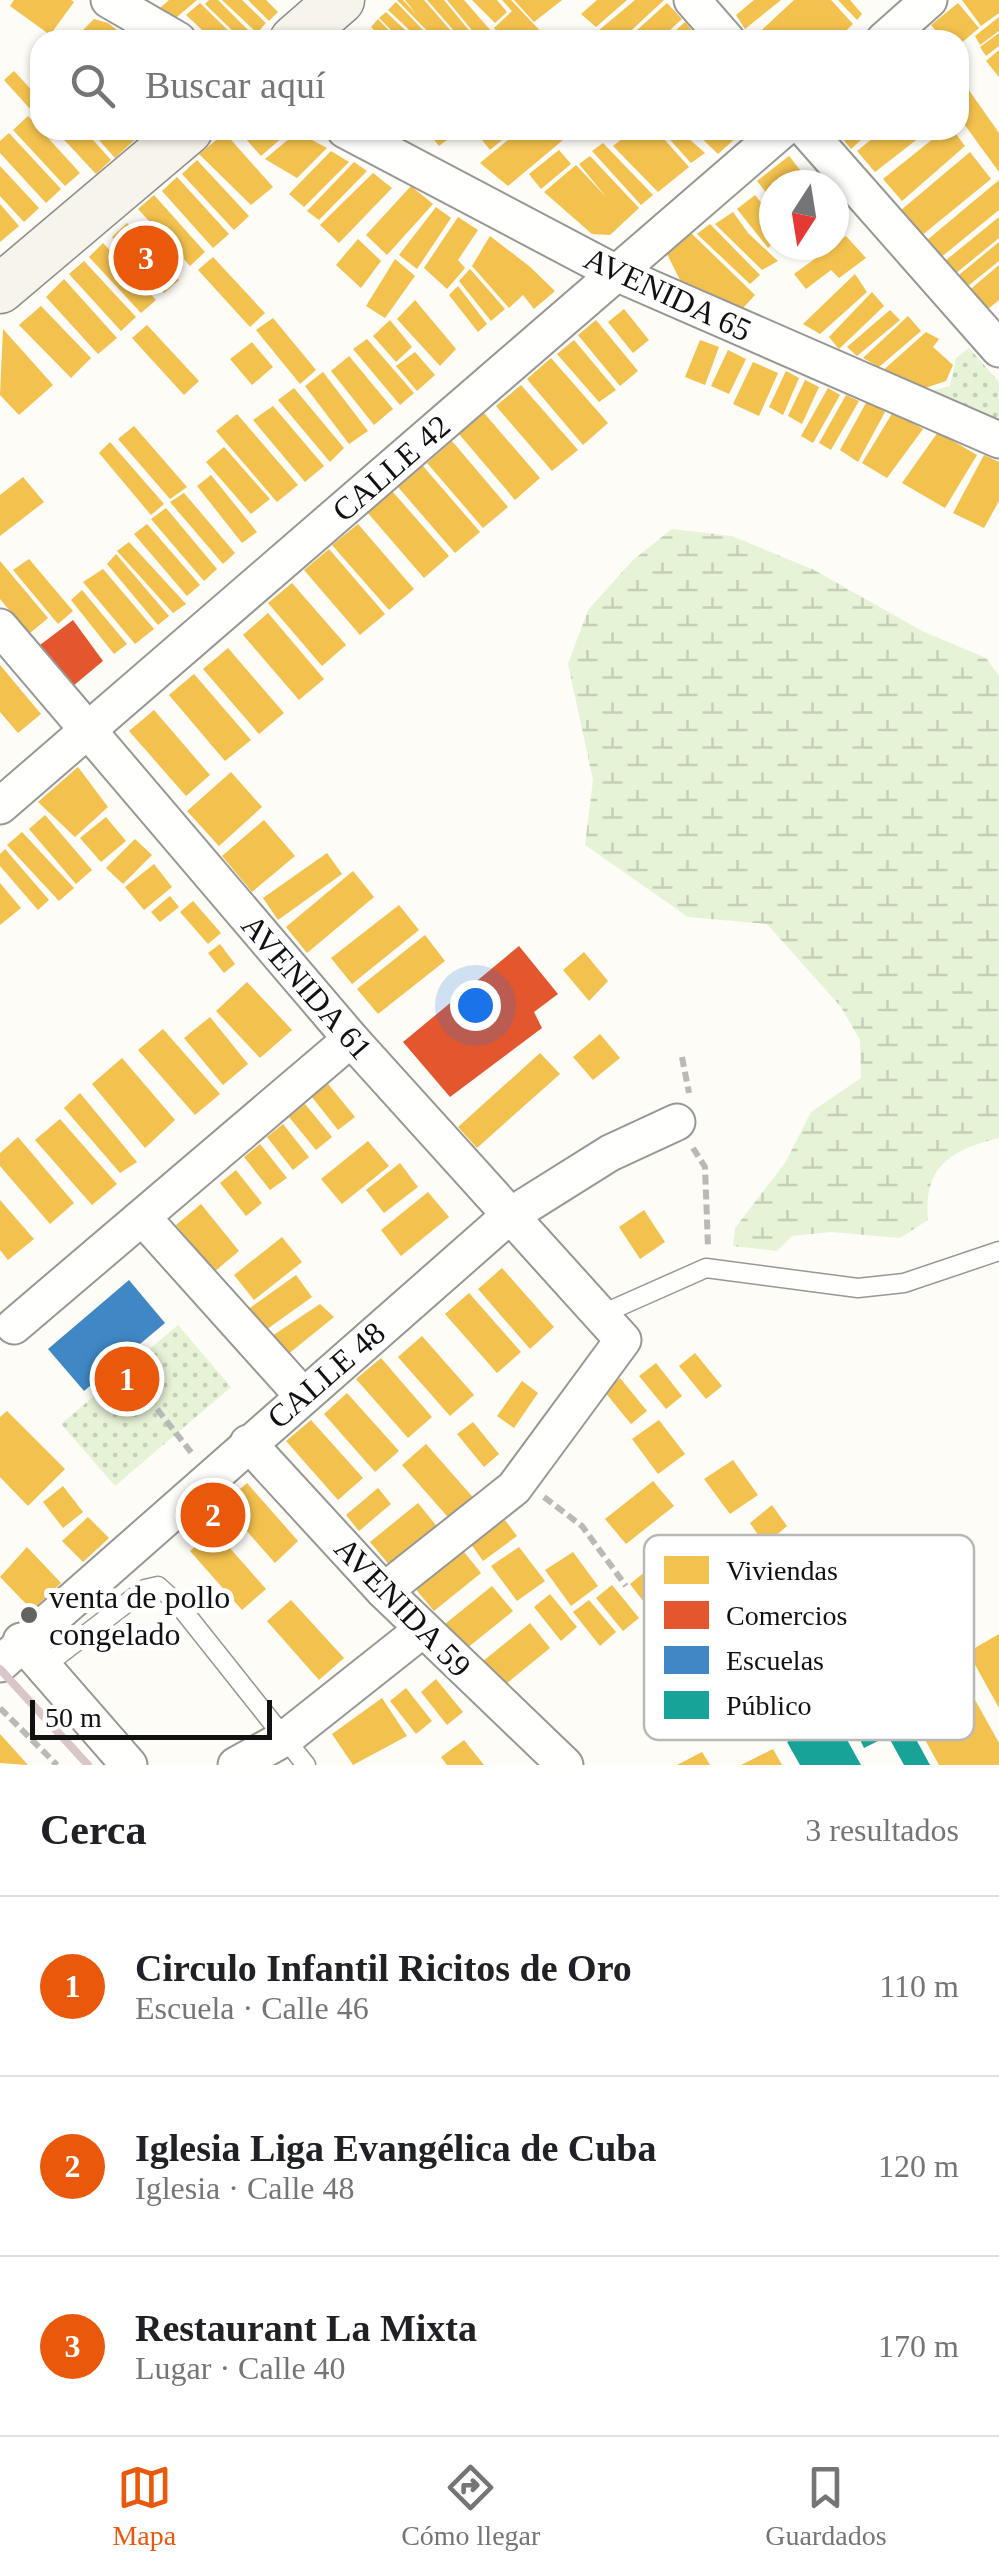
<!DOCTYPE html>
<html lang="es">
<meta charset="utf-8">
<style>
body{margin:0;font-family:"Times New Roman",serif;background:#f6f6f6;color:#202124}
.compass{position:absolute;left:759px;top:170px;width:90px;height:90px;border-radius:50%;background:#fff;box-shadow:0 2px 8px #0004;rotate:192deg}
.scale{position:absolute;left:30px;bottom:25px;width:242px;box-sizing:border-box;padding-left:10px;border:5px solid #111;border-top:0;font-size:28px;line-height:35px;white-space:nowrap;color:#111;-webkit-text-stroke:8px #fff;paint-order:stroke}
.you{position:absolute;left:475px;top:1005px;width:35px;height:35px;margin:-25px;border:8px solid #fff;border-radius:50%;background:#1a73e8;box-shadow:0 0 0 15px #1a73e833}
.badge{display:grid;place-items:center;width:65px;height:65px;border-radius:50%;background:#ea580c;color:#fff;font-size:32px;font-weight:700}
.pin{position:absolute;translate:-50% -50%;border:5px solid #fff;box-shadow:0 2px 10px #0006}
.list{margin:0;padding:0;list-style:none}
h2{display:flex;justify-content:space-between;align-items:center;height:130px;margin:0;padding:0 40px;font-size:42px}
h2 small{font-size:32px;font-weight:400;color:#757577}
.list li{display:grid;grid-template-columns:65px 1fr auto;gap:30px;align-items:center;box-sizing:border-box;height:180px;padding:0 40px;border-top:2px solid #e0e0e0}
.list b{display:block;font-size:38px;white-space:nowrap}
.list p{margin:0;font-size:32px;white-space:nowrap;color:#757577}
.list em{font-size:32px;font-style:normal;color:#757577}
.icon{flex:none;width:55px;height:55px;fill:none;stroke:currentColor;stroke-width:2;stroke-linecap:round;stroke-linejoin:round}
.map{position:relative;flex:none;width:999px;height:1765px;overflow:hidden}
.search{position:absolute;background:#fff;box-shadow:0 2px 8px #0004;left:30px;right:30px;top:30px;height:110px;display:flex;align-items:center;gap:25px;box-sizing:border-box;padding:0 35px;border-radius:30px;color:#757577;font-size:38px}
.sheet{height:670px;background:#fff}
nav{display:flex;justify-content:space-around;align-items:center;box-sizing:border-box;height:140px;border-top:2px solid #e0e0e0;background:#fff;font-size:28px;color:#757577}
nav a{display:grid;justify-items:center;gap:5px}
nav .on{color:#ea580c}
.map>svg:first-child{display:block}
</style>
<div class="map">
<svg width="999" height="1765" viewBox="0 0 999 1765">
<defs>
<pattern id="wetland-marsh" width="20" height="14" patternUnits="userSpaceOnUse" patternTransform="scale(2.5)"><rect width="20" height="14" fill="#e7f3d7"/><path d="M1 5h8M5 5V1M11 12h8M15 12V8" fill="none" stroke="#c5cfb8"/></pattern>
<pattern id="park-dots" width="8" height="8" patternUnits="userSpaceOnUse" patternTransform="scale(2.5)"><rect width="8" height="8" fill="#e7f3d7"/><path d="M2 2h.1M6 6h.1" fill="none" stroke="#c5cfb8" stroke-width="1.8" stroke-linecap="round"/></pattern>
</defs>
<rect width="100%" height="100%" fill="#fdfcf7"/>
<path fill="url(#wetland-marsh)" d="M672,529L732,536L814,570L922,631L986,658L999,676V1138C951,1150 923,1166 928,1220L900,1238L831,1232L792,1236L777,1251L733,1246L735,1228L785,1163L811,1112L861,1078L860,1040L841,1007L767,924L688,917L585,845L593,780L568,664L588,610L633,560Z"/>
<g fill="url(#park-dots)">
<polygon points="969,348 999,382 999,421 931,391 950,386 956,358"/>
<polygon points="178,1325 231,1387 115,1486 61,1424"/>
</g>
<g fill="#f2c14e">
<polygon points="14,0 71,0 74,2 50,35 10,6"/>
<polygon points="169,0 197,0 171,22 159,9"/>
<polygon points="209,0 218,0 253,35 242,40 205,4"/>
<polygon points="222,0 242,0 266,23 257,33"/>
<polygon points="248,0 266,0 278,12 269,21"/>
<polygon points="397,0 403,0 417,15 405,0 424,0 459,40 436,40"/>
<polygon points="427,0 444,0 477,40 462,40"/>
<polygon points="447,0 464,0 499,40 480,40"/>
<polygon points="472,0 497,0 507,12 495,23"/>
<polygon points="502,0 511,0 547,38 505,40 494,28 512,11"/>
<polygon points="514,0 562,0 534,22"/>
<polygon points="597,0 627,0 596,27 581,14"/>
<polygon points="635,0 664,0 621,40 607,40 598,31"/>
<polygon points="754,0 781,0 745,29 736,15"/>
<polygon points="794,0 831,0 853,24 836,40 751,40"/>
<polygon points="838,0 850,0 862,14 857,20"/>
<polygon points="962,0 999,0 999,13 981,26"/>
<polygon points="396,2 426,33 420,40 388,10"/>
<polygon points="200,3 238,40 213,40 186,15"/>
<polygon points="667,3 682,19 659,40 626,40"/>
<polygon points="958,3 979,28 959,45 959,40 944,40 931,25"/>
<polygon points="386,12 416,40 401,40 379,18"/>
<polygon points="999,17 999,31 980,45 975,36"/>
<polygon points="94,19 108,23 130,40 73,40"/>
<polygon points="378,19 398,40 384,40 371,27"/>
<polygon points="685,22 700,40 665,40"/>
<polygon points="999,33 999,46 986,56 980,47"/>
<polygon points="999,50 999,77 986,61"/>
<polygon points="14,71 40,99 40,120 4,80"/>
<polygon points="959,76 999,133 999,172 959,117"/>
<polygon points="28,116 80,173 65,186 13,130"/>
<polygon points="55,130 84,130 111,160 96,174"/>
<polygon points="90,130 135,130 140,135 115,158"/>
<polygon points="252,130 279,130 284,136 261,156 245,138"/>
<polygon points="426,130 460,130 439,146"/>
<polygon points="474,130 514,130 490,150"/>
<polygon points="520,130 575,130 508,186 480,163"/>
<polygon points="633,130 656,130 689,167 658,192 613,146"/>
<polygon points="666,130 679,130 705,153 691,163 663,132"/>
<polygon points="693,130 745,130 718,154"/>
<polygon points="835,130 872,130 851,149"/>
<polygon points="883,130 929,130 875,172 857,151"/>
<polygon points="944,130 953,130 965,146 902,201 883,179"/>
<polygon points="297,132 327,148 297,178 265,159"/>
<polygon points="9,133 61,189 46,203 0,153 0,141"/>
<polygon points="225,133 273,187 251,205 199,154"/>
<polygon points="603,143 653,195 641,205 592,151"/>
<polygon points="559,150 571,164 541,189 529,174"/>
<polygon points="331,151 349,162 304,207 289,194"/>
<polygon points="970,152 991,179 921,236 900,211"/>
<polygon points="590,156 639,208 610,235 592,234 544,192 576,165 607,198 579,164"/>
<polygon points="789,156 812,185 774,185 774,203 757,181"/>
<polygon points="197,160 249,216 234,230 182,174"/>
<polygon points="354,162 367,171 319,220 307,211"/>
<polygon points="0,166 39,208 24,222 0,196"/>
<polygon points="373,173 392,188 339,243 320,225"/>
<polygon points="177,177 229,234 213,248 162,191"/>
<polygon points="999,180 999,210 940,258 926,241"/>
<polygon points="411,186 433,204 387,255 366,235"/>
<polygon points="154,195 205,252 190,266 138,209"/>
<polygon points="755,195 774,219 774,243 768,248 737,209"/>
<polygon points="0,204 19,226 0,242"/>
<polygon points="436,207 451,218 417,269 399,255"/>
<polygon points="733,212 748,233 778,261 762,270 715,224"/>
<polygon points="458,217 478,230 458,260 465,268 447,289 424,268"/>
<polygon points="999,217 999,238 955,274 945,261"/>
<polygon points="127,223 179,280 164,293 112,237"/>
<polygon points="710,224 760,275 750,284 697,234"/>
<polygon points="691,233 755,295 743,308 680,280 667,254"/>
<polygon points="490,236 529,266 555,291 534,309 523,295 509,308 472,266"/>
<polygon points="846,236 866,258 839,278 831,270 806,289 794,274"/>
<polygon points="358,239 381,261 361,288 336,265"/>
<polygon points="999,242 999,261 963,290 954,279"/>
<polygon points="103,243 156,300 141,313 89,257"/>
<polygon points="213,257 265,313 250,327 198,270"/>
<polygon points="395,259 415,276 385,318 366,306"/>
<polygon points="84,261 136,317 121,331 69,274"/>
<polygon points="999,265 999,300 983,313 966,293"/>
<polygon points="470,269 505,309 491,321 459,281"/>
<polygon points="855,274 867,292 820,334 803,324"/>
<polygon points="64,279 117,338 98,354 46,297"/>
<polygon points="458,286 487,324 478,332 449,295"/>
<polygon points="872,292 884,306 839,349 829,337"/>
<polygon points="415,300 456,349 440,366 397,319"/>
<polygon points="41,306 91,358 71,378 19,325"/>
<polygon points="624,309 649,340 633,353 608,322"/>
<polygon points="890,310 900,320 857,356 847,347"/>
<polygon points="908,316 921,331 879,367 863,358"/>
<polygon points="273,318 316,370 300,384 256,330"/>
<polygon points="390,320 412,347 396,362 373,336"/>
<polygon points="596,320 638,371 620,386 578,335"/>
<polygon points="147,325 199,381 184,395 132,338"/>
<polygon points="3,329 53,385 19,415 0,395"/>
<polygon points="926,332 939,339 933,347 953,365 946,381 919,390 879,374"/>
<polygon points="367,339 414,393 400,405 353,349"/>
<polygon points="574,340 616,390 599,402 557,354"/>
<polygon points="700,340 719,347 705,385 685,377"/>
<polygon points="252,342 273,367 252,385 230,359"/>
<polygon points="728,350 746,359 729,394 711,386"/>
<polygon points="415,352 435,375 417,391 396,366"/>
<polygon points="349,356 393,409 374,425 331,371"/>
<polygon points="551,358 608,423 583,445 527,379"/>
<polygon points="753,362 778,373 759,416 733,404"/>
<polygon points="786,371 799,378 783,415 769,407"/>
<polygon points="323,372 368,431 349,444 305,386"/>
<polygon points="805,380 819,387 802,424 788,416"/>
<polygon points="521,385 578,450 552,471 496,406"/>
<polygon points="294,388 344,448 330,462 278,400"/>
<polygon points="828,388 840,395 813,443 801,436"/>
<polygon points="846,395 859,401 831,450 819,443"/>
<polygon points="867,401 885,412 858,462 840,450"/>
<polygon points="273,406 324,466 305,482 253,420"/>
<polygon points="893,412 923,429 887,478 862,463"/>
<polygon points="484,413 540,478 515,500 459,434"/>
<polygon points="237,414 298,485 277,502 216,431"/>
<polygon points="134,426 187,487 170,499 118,439"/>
<polygon points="938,432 977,455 945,508 902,483"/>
<polygon points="452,441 508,507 483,528 427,463"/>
<polygon points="110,442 164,504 151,515 99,453"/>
<polygon points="224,447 270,499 251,514 206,462"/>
<polygon points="984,455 999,462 999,501 984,528 953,513"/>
<polygon points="423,466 480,532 455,553 398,487"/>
<polygon points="211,475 257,532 242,543 197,486"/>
<polygon points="23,477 44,502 0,536 0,495"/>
<polygon points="392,491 449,556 424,578 367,512"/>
<polygon points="184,493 235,553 223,564 170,502"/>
<polygon points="166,508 217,569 204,581 151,519"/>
<polygon points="147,524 200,585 187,596 134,534"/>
<polygon points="358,524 414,589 389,610 332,545"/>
<polygon points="129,542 186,604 173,613 117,551"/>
<polygon points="329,549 385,614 360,635 304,570"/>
<polygon points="116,554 169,616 158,625 107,564"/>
<polygon points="29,559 73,611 58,624 13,570"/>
<polygon points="0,561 48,618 29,634 0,599"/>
<polygon points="103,569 154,629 135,644 83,582"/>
<polygon points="292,583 346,645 322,666 268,603"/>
<polygon points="82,590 127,644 114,654 71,600"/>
<polygon points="268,613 324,679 299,700 243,635"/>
<polygon points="228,648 284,713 259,734 203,669"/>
<polygon points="0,665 41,714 18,733 0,712"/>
<polygon points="194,674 251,740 225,761 169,695"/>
<polygon points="154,710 210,775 186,796 129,731"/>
<polygon points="78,767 108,807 75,837 38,802"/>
<polygon points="231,772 262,807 219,846 187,811"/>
<polygon points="45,815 92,870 76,884 29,829"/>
<polygon points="106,817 126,841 101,862 80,838"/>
<polygon points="264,820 295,856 252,892 222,856"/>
<polygon points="22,832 74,888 59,901 7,845"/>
<polygon points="135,839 152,855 123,884 106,868"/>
<polygon points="5,849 49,900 38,910 0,866 0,854"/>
<polygon points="327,853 342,874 278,920 263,898"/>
<polygon points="154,864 172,887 144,910 125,887"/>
<polygon points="353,871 374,897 307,953 286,927"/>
<polygon points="0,883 21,908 0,925"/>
<polygon points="170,896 179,907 160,922 151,912"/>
<polygon points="193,901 221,933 208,944 180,912"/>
<polygon points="399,905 419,930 352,984 331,958"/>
<polygon points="425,935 445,961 378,1014 357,989"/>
<polygon points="220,944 235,964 224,973 208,953"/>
<polygon points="584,952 608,981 589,1001 563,970"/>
<polygon points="247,982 292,1030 260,1058 216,1011"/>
<polygon points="210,1017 248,1064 223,1085 184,1038"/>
<polygon points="163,1029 220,1094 195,1115 138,1050"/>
<polygon points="600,1034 620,1058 593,1080 573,1057"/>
<polygon points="540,1053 560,1074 477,1148 458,1127"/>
<polygon points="122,1058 175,1120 145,1148 92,1084"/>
<polygon points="328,1084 355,1117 338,1130 312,1097"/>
<polygon points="80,1093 137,1162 120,1173 64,1108"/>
<polygon points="305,1104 332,1137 316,1150 289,1117"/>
<polygon points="60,1119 117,1184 92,1205 35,1140"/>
<polygon points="283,1124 309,1157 293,1170 267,1137"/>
<polygon points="18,1137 74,1203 50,1224 0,1166 0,1153"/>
<polygon points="368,1141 389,1166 342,1204 321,1179"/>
<polygon points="260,1144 287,1178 270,1190 244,1157"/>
<polygon points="400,1163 418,1187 384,1213 366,1190"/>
<polygon points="236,1170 262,1203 246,1216 220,1183"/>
<polygon points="428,1192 449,1217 401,1256 381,1230"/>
<polygon points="0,1200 34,1239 8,1260 0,1250"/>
<polygon points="201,1204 239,1251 214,1272 176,1225"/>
<polygon points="644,1210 665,1242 640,1259 619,1227"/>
<polygon points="282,1237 302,1262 254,1300 234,1275"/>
<polygon points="502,1268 554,1327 530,1349 478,1289"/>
<polygon points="296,1275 312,1297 263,1332 247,1310"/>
<polygon points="469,1293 521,1352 497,1373 445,1314"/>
<polygon points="320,1304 334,1317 287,1355 272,1336"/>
<polygon points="422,1336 474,1395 450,1416 398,1357"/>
<polygon points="695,1353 722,1386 706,1399 679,1366"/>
<polygon points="381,1358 432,1417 408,1438 356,1379"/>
<polygon points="656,1363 682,1396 666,1409 639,1376"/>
<polygon points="620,1378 647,1411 631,1424 604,1391"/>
<polygon points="522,1381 538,1393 514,1428 497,1416"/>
<polygon points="347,1393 399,1451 375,1472 324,1414"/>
<polygon points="7,1411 65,1469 28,1506 0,1477 0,1417"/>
<polygon points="311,1420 363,1478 338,1500 286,1441"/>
<polygon points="659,1420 685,1454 658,1474 632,1439"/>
<polygon points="473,1422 499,1454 484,1467 457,1434"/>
<polygon points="426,1444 478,1503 454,1524 402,1465"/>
<polygon points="733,1460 758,1495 730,1514 704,1479"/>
<polygon points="653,1481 674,1506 626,1544 605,1519"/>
<polygon points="247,1483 298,1541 275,1563 223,1504"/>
<polygon points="63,1486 83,1512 63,1528 43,1502"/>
<polygon points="378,1488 391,1504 359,1531 346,1515"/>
<polygon points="418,1503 439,1529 391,1567 370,1542"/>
<polygon points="772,1505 787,1526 765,1545 750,1523"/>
<polygon points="88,1517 109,1538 83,1562 62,1541"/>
<polygon points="505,1520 517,1536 483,1561 471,1544"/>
<polygon points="214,1530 266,1589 242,1610 190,1551"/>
<polygon points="677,1546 697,1571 650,1610 630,1584"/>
<polygon points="27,1547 61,1583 32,1610 0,1577"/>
<polygon points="460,1547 481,1573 434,1611 413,1586"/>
<polygon points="519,1547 545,1581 517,1601 491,1566"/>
<polygon points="573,1552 598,1586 571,1606 545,1570"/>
<polygon points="612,1585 639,1618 623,1631 596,1598"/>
<polygon points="492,1586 513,1611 466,1649 445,1624"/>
<polygon points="550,1594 577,1627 561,1641 534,1607"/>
<polygon points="291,1600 344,1658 319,1680 267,1621"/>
<polygon points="589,1600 616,1632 600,1646 573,1612"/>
<polygon points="530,1623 550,1648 502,1687 482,1662"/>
<polygon points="999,1634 999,1708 968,1652"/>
<polygon points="944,1644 999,1743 999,1765 939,1765 908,1709 934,1697 915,1657"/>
<polygon points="436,1679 463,1712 447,1725 421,1692"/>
<polygon points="406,1688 432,1721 416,1734 390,1701"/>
<polygon points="382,1698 407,1736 353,1765 332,1734"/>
<polygon points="0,1734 28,1765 0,1763"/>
<polygon points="464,1740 484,1765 447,1765 441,1757"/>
<polygon points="773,1749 782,1765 741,1765"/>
<polygon points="702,1752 710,1765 677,1765"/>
</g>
<g fill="#e4572e">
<polygon points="73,620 103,661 73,686 40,645"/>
<polygon points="519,946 558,994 534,1012 542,1028 450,1097 403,1042"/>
</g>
<polygon fill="#3f88c5" points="129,1280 165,1323 84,1391 48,1349"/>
<g fill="#17a398">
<polygon points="885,1682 930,1765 904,1765 888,1736 864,1748 844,1706"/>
<polygon points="834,1716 861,1765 800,1765 787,1742"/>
</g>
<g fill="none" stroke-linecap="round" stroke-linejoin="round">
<g stroke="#979795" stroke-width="21">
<g id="service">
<polyline points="600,1315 706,1268 858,1288 904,1283 999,1251"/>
<polyline points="42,1668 145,1589 158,1586 178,1604 306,1765"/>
</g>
</g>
<g stroke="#979795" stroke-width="39">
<g id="minor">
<polyline points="109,0 178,40"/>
<polyline points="692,0 727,40"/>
<polyline points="884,40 929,0"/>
<polyline points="345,130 616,273 999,440"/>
<polyline points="806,130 999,349"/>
<polyline points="0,627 351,1039 623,1340 514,1488 384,1591"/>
<polyline points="0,806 782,130"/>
<polyline points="143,1218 303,1396"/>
<polyline points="14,1326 351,1039"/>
<polyline points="248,1443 384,1591 565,1765"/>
<polyline points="21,1641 129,1765"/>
<polyline points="0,1664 508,1217 610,1153 677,1122"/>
<polyline points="236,1765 287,1737 422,1630"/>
</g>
</g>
<g stroke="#8e8d8b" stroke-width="51">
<g id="secondary">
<polyline points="294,40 340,0"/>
<polyline points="0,289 188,130"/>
</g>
</g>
<g stroke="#b9b9b8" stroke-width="6" stroke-dasharray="10 5" stroke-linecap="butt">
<polyline points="682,1057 689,1093"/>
<polyline points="693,1148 705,1167 708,1247"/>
<polyline points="120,1362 194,1456"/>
<polyline points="544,1497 582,1526 626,1586"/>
<polyline points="0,1708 57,1765"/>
</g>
<use href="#service" stroke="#fffffe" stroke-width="18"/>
<use href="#minor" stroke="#fffffe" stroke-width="35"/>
<use href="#secondary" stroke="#f6f4eb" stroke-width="48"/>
<polyline stroke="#d9c6c7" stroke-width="8" points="0,1669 88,1765"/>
</g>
<circle fill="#646362" stroke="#fff" stroke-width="4" cx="29" cy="1615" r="10"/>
<g text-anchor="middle" stroke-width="10" stroke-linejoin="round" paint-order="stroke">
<g font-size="32" fill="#111" stroke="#fff">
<text transform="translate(668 294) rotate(25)" y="11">AVENIDA 65</text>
<text transform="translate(391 468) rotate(-41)" y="11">CALLE 42</text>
<text transform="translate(307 987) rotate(49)" y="11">AVENIDA 61</text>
<text transform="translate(326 1375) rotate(-41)" y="11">CALLE 48</text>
<text transform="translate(403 1607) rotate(46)" y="11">AVENIDA 59</text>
</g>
<g font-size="32" fill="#111" stroke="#fff" text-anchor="start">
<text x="49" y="1608">venta de pollo<tspan x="49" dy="37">congelado</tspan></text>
</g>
</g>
<rect x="644" y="1535" width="330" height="205" rx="15" fill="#fff" stroke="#b8b8b8" stroke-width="2.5"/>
<rect x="664" y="1556" width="45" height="28" fill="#f2c14e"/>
<rect x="664" y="1601" width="45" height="28" fill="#e4572e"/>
<rect x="664" y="1646" width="45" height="28" fill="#3f88c5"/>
<rect x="664" y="1691" width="45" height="28" fill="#17a398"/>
<g font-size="28" fill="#111">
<text x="726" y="1580">Viviendas</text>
<text x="726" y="1625">Comercios</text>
<text x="726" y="1670">Escuelas</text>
<text x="726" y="1715">Público</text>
</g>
</svg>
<svg class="compass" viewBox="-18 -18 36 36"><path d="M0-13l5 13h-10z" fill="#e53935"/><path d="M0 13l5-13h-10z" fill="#757577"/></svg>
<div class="scale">50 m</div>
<div class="you"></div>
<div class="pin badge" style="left:127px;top:1379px">1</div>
<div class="pin badge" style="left:213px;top:1515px">2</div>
<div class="pin badge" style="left:146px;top:258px">3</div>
<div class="search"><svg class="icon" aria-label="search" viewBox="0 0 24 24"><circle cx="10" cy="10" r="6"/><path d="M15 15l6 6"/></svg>Buscar aquí</div>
</div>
<section class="sheet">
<h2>Cerca<small>3 resultados</small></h2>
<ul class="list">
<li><span class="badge">1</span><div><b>Circulo Infantil Ricitos de Oro</b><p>Escuela · Calle 46</p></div><em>110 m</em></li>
<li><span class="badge">2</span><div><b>Iglesia Liga Evangélica de Cuba</b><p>Iglesia · Calle 48</p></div><em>120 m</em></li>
<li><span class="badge">3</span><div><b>Restaurant La Mixta</b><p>Lugar · Calle 40</p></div><em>170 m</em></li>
</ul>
</section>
<nav>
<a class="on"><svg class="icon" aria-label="map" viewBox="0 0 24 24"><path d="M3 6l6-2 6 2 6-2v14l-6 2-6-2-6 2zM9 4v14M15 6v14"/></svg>Mapa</a>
<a><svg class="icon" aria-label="directions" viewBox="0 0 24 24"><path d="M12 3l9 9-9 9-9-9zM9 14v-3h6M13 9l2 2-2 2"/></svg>Cómo llegar</a>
<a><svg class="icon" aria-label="saved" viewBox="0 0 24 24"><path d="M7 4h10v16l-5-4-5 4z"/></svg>Guardados</a>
</nav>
